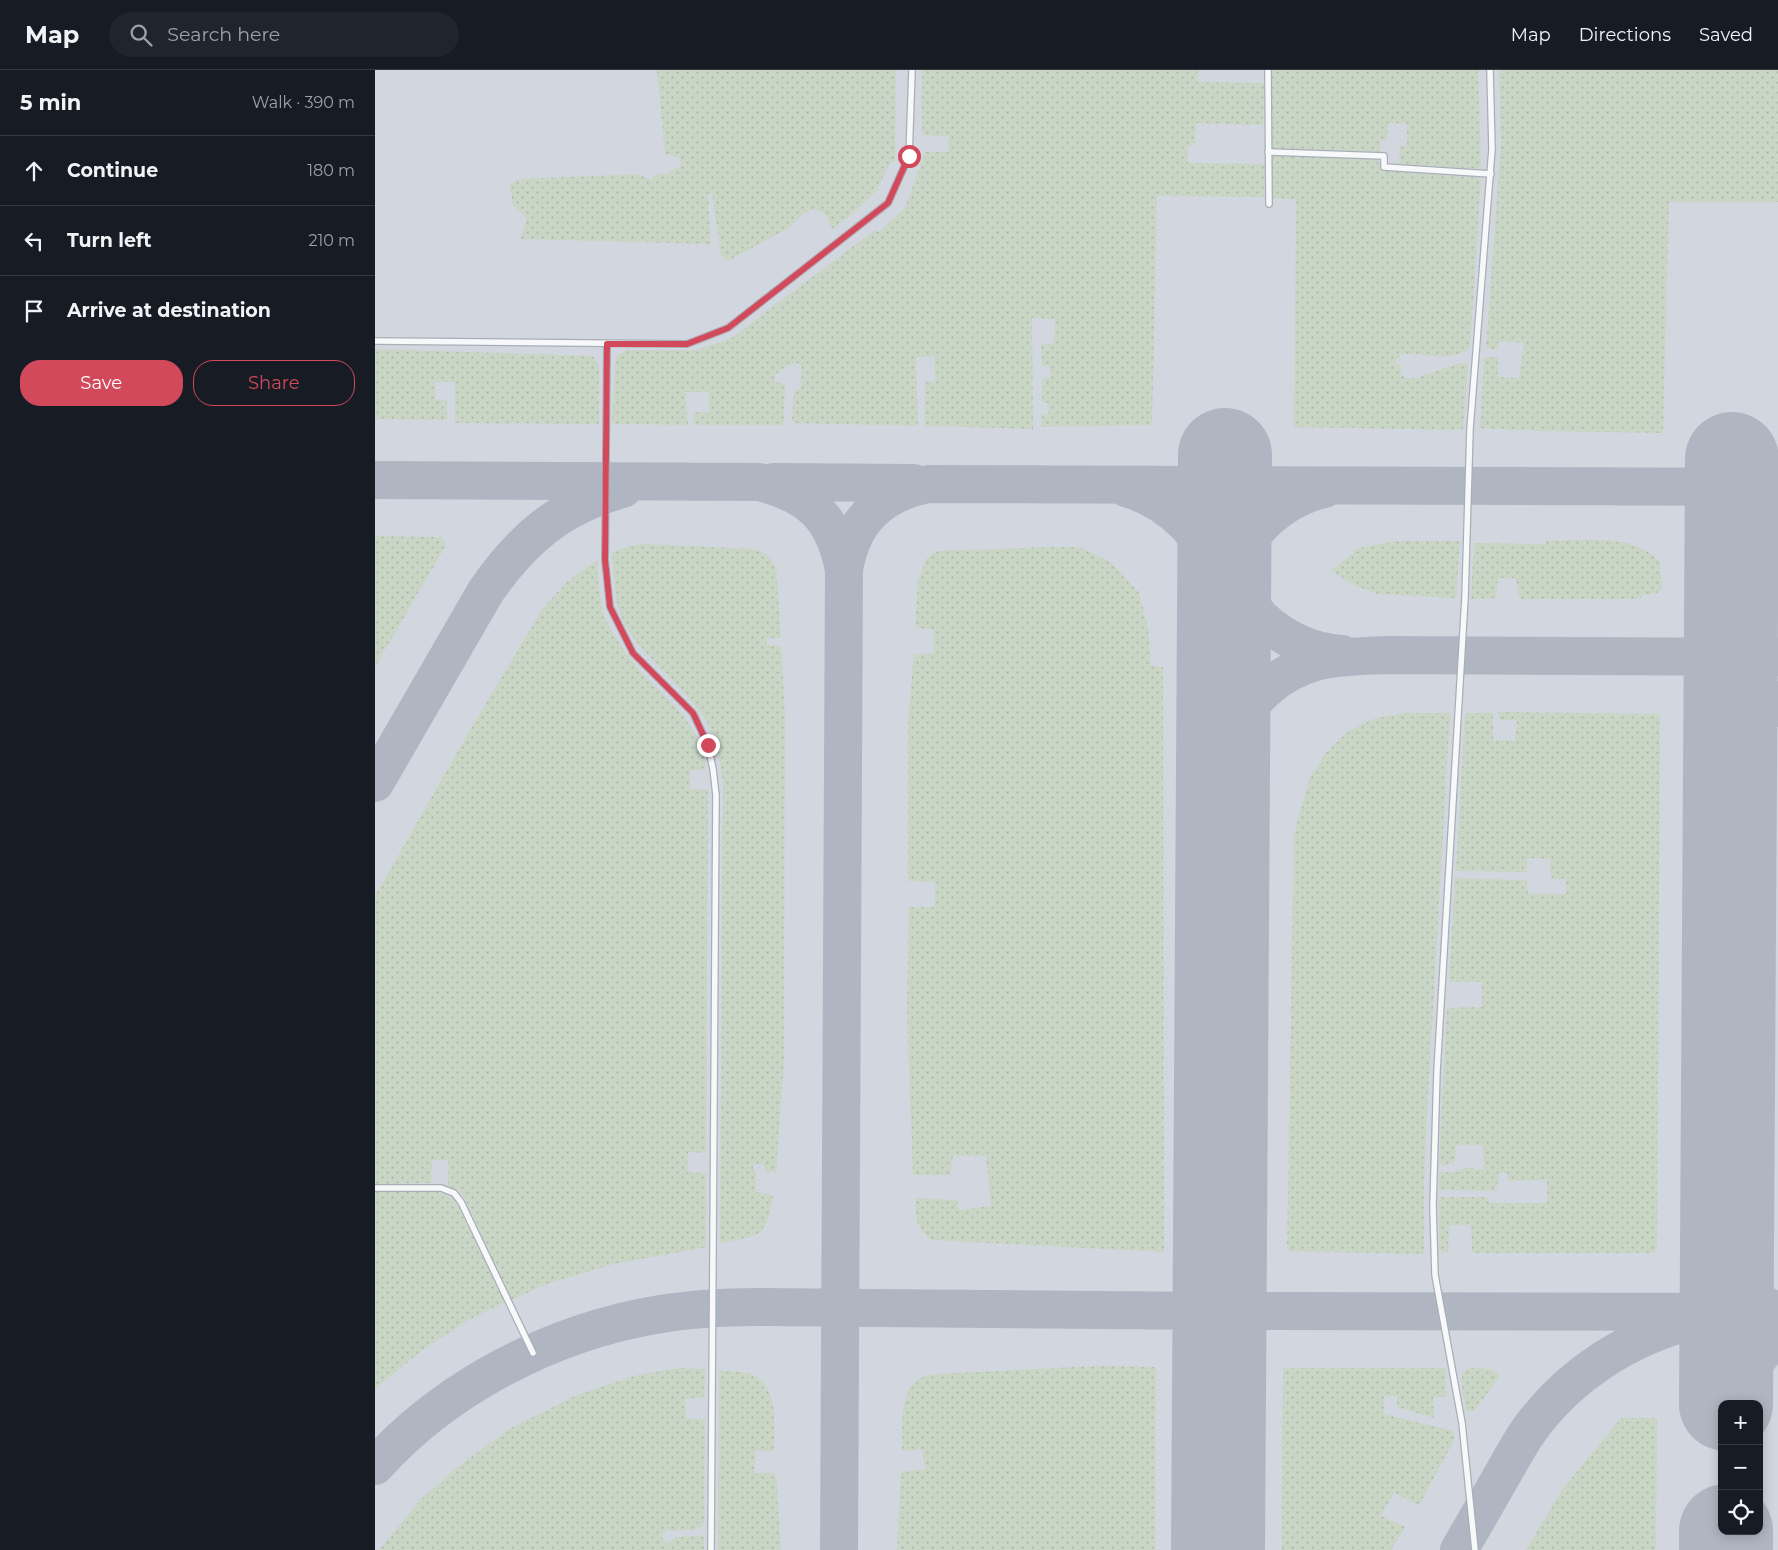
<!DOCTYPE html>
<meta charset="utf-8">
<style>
body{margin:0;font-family:Montserrat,sans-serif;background:#20242c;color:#f1f3f6}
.controls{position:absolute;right:15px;bottom:15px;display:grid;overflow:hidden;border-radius:10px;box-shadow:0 2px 12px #0003}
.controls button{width:45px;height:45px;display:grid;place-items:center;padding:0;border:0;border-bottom:1px solid #363941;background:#171b24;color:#f1f3f6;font:25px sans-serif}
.stop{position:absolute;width:15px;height:15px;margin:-11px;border:4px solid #d1495b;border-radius:50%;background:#fff}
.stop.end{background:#d1495b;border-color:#fff;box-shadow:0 1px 5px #0008}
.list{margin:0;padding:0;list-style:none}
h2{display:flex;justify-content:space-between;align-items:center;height:65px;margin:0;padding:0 20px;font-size:21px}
h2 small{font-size:16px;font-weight:400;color:#9ea1a6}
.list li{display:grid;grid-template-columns:32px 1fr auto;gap:15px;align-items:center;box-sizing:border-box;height:70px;padding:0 20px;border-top:1px solid #363941}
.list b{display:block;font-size:19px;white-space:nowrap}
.list em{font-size:16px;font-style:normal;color:#9ea1a6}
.actions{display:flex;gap:10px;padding:15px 20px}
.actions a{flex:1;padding:11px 0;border:1px solid #d1495b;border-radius:20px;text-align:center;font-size:18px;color:#d1495b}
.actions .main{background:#d1495b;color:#fff}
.icon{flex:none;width:28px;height:28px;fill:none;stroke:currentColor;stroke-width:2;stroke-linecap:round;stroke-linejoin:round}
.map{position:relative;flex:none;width:1403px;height:1480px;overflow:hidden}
header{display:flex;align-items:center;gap:30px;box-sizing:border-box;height:70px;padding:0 25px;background:#171b24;border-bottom:1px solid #363941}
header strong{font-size:24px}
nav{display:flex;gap:28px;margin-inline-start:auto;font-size:18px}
.search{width:350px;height:45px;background:#20242c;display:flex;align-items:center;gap:12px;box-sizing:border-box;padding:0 18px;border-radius:28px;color:#9ea1a6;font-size:19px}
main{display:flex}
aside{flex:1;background:#171b24}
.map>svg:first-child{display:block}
</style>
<header>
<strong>Map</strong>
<div class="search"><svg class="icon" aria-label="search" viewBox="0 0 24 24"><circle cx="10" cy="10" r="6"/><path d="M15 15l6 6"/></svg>Search here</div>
<nav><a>Map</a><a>Directions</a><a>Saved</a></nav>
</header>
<main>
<aside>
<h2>5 min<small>Walk · 390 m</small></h2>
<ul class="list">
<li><svg class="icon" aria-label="ahead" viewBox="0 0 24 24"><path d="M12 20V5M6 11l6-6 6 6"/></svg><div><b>Continue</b></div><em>180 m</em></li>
<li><svg class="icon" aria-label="left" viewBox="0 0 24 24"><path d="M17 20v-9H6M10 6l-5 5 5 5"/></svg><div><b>Turn left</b></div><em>210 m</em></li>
<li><svg class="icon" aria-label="arrive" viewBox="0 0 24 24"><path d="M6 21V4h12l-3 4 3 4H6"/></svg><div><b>Arrive at destination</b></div></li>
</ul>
<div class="actions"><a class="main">Save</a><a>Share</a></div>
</aside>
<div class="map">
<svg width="1403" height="1480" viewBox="0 0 1403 1480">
<defs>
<pattern id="grass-dots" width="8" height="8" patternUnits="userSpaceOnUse" patternTransform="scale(1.25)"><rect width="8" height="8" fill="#c9d6c5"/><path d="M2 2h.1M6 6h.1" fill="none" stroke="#adb8ab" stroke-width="1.8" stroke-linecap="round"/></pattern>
</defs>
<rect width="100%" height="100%" fill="#e4e7ec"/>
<path fill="#d2d6de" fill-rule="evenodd" d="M0,0H1403V1480H0ZM1347,1334H1384V1461H1347Z"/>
<g fill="url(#grass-dots)">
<polygon points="282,0 521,0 520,92 515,93 501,121 482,140 457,159 451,145 440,139 429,143 412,159 353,191 346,185 337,123 333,125 336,174 145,169 152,149 138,135 135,114 145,109 262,104 277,110 281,104 292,104 305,96 305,88 290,84"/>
<polygon points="547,0 823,0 822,12 889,13 888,55 821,53 820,74 812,76 813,93 890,94 889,127 782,126 777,355 666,357 667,344 673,345 674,333 667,332 668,308 675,308 675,296 667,296 666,274 679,274 680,249 657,248 658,359 550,356 550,312 560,312 559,286 541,287 543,356 420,353 417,350 419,322 426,318 426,296 422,293 412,296 400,305 400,312 410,314 409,351 407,355 319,355 318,342 334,343 334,322 310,322 313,355 237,354 240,293 242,285 254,280 322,280 355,269 500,160 504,162 530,138 550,82 573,82 574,66 547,65"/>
<polygon points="897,0 1103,0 1106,99 1024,94 1025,76 1032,76 1032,54 1013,53 1012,70 1006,71 1005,82 896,78"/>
<polygon points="1124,0 1403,0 1403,132 1294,132 1288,363 1167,361 1105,358 1109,288 1123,287 1123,307 1144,308 1149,273 1123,271 1123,280 1111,278 1126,73"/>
<path d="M900,85L1000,89L1005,93V100L1106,108L1095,278C1073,294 1049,282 1025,284V288L1021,289V294H1025L1026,305H1029V308H1045V306L1085,293L1093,294L1088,360L919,357L921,129L897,128L896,88Z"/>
<polygon points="0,279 218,286 224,296 224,354 80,353 80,312 60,312 60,330 72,330 72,350 0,349"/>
<polygon points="0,466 62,467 66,467 70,472 70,477 0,597"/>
<polygon points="1022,471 1085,471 1081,528 1002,524 979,515 956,501 984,478"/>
<path d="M1171,471C1206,471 1261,462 1285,493L1287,518L1282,523L1267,525L1266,529H1144L1143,517L1140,508H1123L1121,528L1096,529L1099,473L1171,474Z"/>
<path d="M268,474L377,479L391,484L401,496L406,568H392V575L406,576L410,644L409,990L401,1102H390L389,1094H378V1099L381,1100V1122L398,1125C391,1168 386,1165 345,1173L348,711L341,672L331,650L315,629L261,572L248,552L241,530L237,483L254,476Z"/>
<path d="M677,477H705L737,493L764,523L773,556L776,596L788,597L789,1182L556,1170C540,1156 541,1149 540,1128L582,1130L584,1140L616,1136L611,1086H578L575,1105H538L532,938L534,837H560V812L533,811V650L539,585L559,583L558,560L540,557L543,512L551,489L562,481Z"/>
<path d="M222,490C223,509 224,532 231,550C238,566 249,581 260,595C288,628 327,652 331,699L315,701V719H333L331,1083L313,1082L312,1102L331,1103V1177L239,1194L172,1214L136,1230L89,1127L85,1121L73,1116V1090H57L56,1113L0,1114V826L91,667L168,538L192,512Z"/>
<polygon points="1123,642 1285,644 1282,1180 1279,1183 1098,1183 1097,1181 1096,1155 1074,1155 1073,1182 1067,1182 1064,1179 1064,1130 1065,1127 1113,1127 1114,1133 1172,1133 1172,1110 1132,1111 1132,1103 1124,1103 1122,1121 1064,1120 1064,1102 1082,1102 1090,1098 1097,1098 1101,1100 1109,1099 1108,1075 1081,1075 1080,1092 1069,1095 1064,1093 1072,938 1107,937 1107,912 1074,912 1080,808 1151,810 1152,811 1153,823 1191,824 1191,809 1176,808 1175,789 1152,788 1152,802 1081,801 1090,643 1118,643 1118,670 1140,671 1142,650 1124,650"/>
<polygon points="1029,643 1075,643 1052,1041 1049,1117 1049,1184 912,1181 919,764 935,707 951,683 972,662 998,649"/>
<polygon points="0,1122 62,1122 72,1124 81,1132 130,1232 90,1252 49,1279 0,1319"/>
<path d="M723,1296L781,1297L780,1480H522L526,1402L550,1399L547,1380L527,1381C528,1352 521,1309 560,1304Z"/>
<polygon points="305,1298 331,1299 329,1327 310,1329 311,1349 330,1349 329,1454 324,1459 296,1461 294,1459 286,1466 293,1474 301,1467 327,1466 329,1468 329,1480 4,1480 46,1429 86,1394 138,1357 202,1325 262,1305"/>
<polygon points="908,1298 1070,1298 1072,1327 1058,1327 1059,1348 1022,1337 1022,1326 1009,1326 1009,1344 1078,1361 1080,1369 1044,1435 1019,1423 1006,1446 1030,1457 1016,1480 907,1480"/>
<path d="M1095,1298L1117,1299L1125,1306L1099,1341H1092C1088,1329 1085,1313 1088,1301Z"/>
<path d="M344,1300C355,1302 370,1301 379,1305C404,1317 399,1358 399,1381H381L379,1403H401L406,1480H343Z"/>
<polygon points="1246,1348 1282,1348 1281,1480 1151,1480 1187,1420"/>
</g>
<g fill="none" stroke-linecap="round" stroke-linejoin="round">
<g stroke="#b0b6c1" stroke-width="38">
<path d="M0,410L384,412C436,425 459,448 469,500"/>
<polyline points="399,412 539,413"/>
<path d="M751,418C775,425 794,437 812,455L886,548C909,569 936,582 967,584"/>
<path d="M848,663C849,631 850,599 851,568C852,549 850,529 855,511C867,466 903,430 949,419"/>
<path d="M0,713L111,521C147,469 185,436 248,419"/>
<path d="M1358,714C1359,649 1353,577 1371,514C1378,489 1390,467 1403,445"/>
<path d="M847,830C848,800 849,769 850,738C850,717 850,695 856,674C868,633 903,601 944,591C966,586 990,586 1012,585L1403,587"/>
<path d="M1354,849C1355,821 1356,792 1357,764C1359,710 1358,668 1403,630"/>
<path d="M1353,1052C1354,1083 1354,1113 1355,1144C1355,1164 1353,1186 1361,1205C1368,1223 1384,1235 1403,1240"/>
<path d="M1359,1334C1366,1308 1382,1286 1403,1268"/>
<path d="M0,1396C71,1317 176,1263 280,1245C314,1239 348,1237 383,1237L844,1241L1403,1242"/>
<path d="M464,1480L469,500C477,451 504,424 553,414L1403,417"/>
<path d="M1084,1480C1098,1456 1112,1432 1126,1407C1136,1390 1145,1372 1157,1356C1197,1303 1253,1268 1316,1251"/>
<polyline points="1351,1480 1352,1461"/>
</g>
<g stroke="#b0b6c1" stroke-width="94">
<polyline points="1351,1334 1357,389"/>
<polyline points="843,1480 850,385"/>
<polyline points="1351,1480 1351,1461"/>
</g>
<g stroke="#a9aeb7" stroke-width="8">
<g id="service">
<polyline points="893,0 894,134"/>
<polyline points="893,82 1009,86 1009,97 1116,104"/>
<polyline points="0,271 312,274 353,258 513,133 534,86 537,0"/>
<polyline points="232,274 230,490 235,537 258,583 318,643 333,675 338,699 341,725 336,1480"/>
<polyline points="0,1118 66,1118 79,1123 86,1132 158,1283"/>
<polyline points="1100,1480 1087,1353 1060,1205 1058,1136 1062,1001 1090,528 1095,359 1117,79 1115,0"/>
</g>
</g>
<use href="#service" stroke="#f7f8fa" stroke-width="5.5"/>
</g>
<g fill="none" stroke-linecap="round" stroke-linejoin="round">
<polyline stroke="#d1495b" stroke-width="6" points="333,675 318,643 258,583 235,537 230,490 232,274 312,274 353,258 513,133 534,86"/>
</g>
</svg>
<div class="controls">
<button>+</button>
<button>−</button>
<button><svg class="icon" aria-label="locate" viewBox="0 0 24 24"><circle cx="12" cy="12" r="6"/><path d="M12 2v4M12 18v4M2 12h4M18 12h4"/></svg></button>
</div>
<div class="stop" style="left:534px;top:86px"></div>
<div class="stop end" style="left:333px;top:675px"></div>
</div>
</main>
